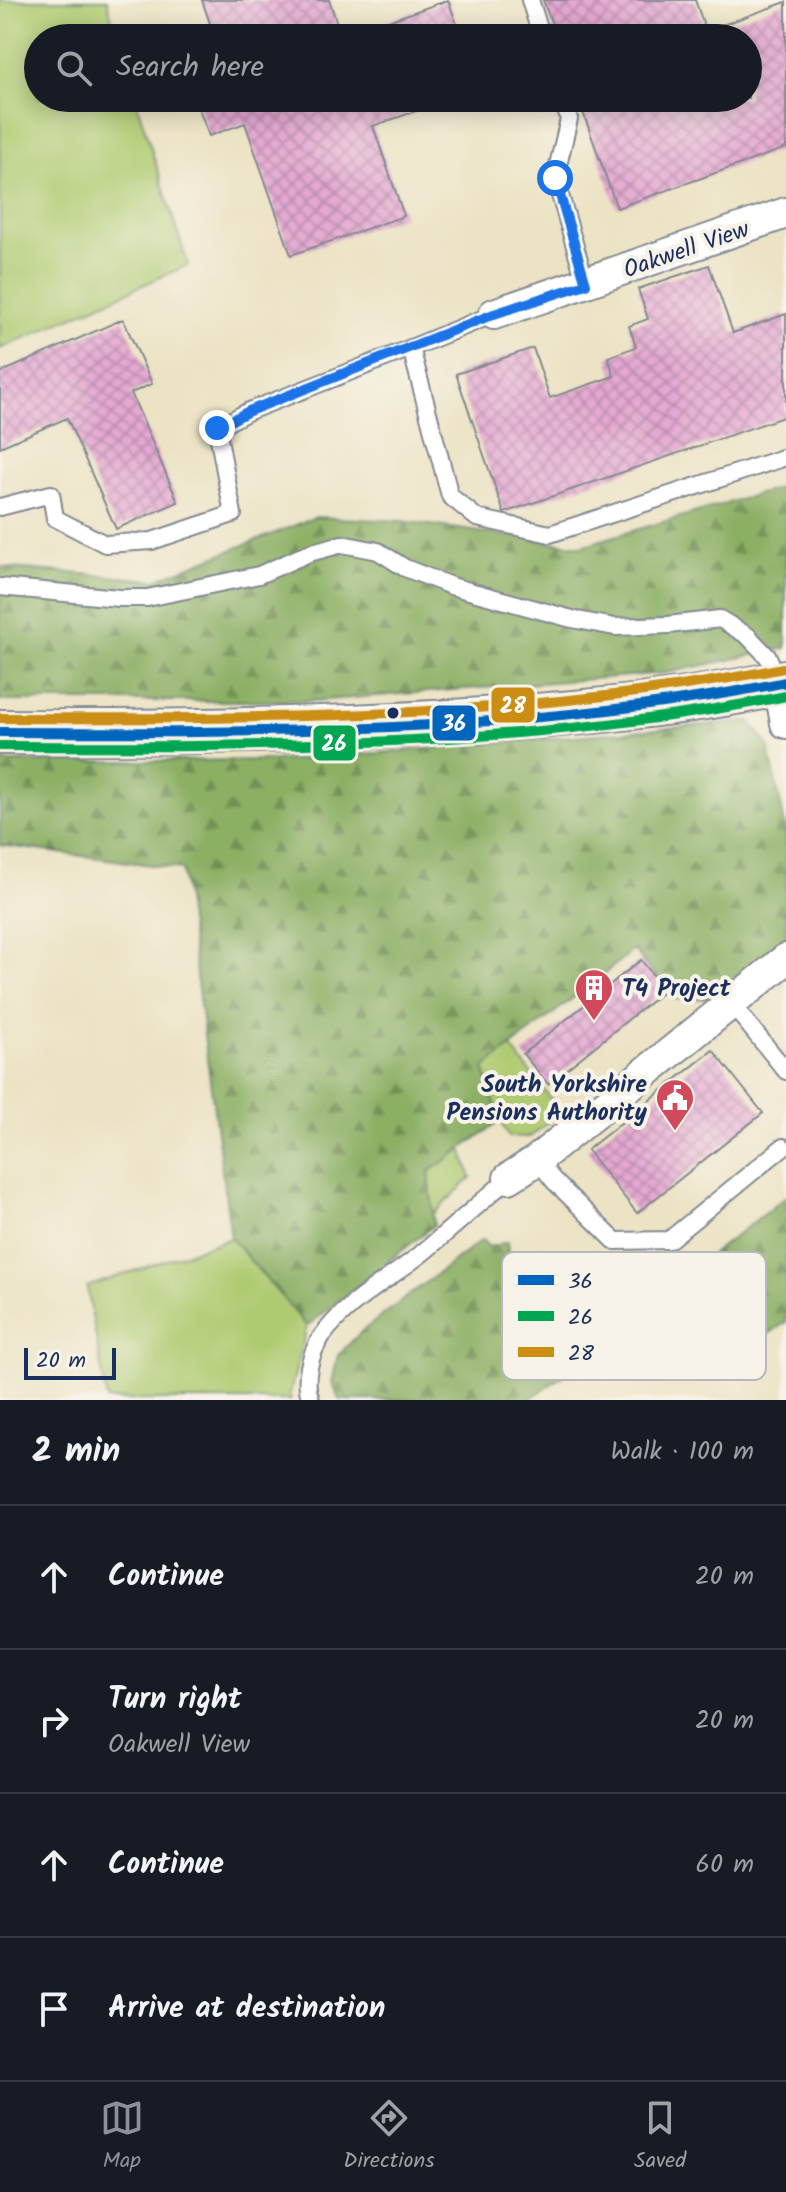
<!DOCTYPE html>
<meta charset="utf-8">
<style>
body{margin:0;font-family:Kalam,sans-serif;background:#242831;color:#f1f3f6}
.scale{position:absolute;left:24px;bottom:20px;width:92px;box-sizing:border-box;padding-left:8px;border:4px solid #1b2f5e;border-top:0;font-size:22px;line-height:28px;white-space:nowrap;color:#1b2f5e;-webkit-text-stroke:6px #f7f3e8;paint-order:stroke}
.stop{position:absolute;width:24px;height:24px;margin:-18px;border:6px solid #1a73e8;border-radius:50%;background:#fff}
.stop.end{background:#1a73e8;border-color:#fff;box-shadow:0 2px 8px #0008}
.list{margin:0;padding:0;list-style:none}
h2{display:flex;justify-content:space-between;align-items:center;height:104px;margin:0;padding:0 32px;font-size:34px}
h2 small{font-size:26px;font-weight:400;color:#9ea1a6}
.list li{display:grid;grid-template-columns:52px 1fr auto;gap:24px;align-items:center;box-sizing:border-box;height:144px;padding:0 32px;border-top:2px solid #363941}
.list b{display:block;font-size:30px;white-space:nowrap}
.list p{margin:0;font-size:26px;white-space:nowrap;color:#9ea1a6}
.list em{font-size:26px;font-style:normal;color:#9ea1a6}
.icon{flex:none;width:44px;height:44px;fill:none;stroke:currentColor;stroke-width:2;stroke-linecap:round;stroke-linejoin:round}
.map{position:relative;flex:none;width:786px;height:1400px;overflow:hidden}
.search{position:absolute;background:#171b24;box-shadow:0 4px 20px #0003;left:24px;right:24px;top:24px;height:88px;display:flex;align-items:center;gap:20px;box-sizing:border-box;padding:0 28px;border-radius:44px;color:#9ea1a6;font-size:30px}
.sheet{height:680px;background:#171b24}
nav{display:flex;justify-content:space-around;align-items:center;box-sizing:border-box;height:112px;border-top:2px solid #363941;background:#171b24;font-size:22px;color:#9ea1a6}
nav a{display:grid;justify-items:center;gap:4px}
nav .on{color:#8c9099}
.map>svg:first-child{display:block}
</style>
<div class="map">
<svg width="786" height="1400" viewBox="0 0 786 1400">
<defs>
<pattern id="forest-firs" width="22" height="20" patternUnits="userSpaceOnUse" patternTransform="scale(2)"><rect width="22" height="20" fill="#8baf63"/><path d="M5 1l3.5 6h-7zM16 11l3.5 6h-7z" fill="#718f55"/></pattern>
<pattern id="building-cross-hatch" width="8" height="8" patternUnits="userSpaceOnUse" patternTransform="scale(2)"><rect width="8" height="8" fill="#e5a9d1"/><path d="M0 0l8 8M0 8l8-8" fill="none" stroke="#b98aad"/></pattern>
</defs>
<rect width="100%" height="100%" fill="#f7f3e8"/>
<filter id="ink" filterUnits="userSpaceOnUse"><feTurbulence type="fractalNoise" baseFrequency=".0125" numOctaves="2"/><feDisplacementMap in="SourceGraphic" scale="16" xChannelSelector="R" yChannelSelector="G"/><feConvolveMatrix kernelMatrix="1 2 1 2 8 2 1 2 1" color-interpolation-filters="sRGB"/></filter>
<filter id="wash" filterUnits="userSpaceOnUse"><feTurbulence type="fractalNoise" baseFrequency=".006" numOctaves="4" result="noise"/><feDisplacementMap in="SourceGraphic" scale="32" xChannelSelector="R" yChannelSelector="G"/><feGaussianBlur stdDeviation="1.8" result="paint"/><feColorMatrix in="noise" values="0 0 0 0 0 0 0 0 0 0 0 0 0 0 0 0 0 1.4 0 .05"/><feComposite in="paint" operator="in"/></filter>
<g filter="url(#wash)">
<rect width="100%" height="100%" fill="#ece3c4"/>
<g fill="#afcb71" stroke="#657d68" stroke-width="2">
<polygon points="0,0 107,0 117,38 38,38 38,98 135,98 188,265 0,349"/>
<polygon points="510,1046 561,1112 530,1137 509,1137 500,1121 483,1068"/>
<polygon points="462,1149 471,1178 433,1214 429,1172"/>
<polygon points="231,1238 307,1326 289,1397 291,1400 107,1400 87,1287"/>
</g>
<g fill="url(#forest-firs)" stroke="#536f60" stroke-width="2">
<polygon points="786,486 786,648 667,673 313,701 0,701 0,567 155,580 316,517 402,521 581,546"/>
<polygon points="750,721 768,745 786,829 786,938 710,998 675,999 634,950 484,1068 500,1121 429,1172 434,1225 307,1326 231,1238 182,869 0,845 0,762 295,760"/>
<polygon points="786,1197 786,1322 725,1364 673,1300 528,1400 340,1400 332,1383 338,1355 362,1331 482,1240 489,1247 507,1242 509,1262 665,1259 683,1276"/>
</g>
<g id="blocks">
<g fill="url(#building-cross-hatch)">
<polygon points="202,0 329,0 342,38 215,38"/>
<polygon points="448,0 462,38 351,38 351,34"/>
<polygon points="543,0 695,0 706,31 786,2 786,148 617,208 578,98 748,98 748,38 557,38"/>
<polygon points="195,98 442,98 442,102 373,126 404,216 291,255 245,123 209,136"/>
<polygon points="709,265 733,333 786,314 786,416 504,513 456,374 533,348 550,398 614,376 608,357 636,347 629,326 648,319 638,289"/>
<polygon points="123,319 152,384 131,393 178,502 116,529 67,418 0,447 0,373"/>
<polygon points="641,960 665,990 548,1084 523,1054"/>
<polygon points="713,1050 763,1113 637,1213 587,1150"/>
</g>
</g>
</g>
<g filter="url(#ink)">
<use href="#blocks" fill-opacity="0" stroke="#848991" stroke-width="2"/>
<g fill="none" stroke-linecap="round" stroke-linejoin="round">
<g stroke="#848991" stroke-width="20">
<g id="lane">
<polyline points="530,0 542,38"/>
<polyline points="562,98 569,119 555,178 586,284"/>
<polyline points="494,314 411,348 450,496 477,518 550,534 786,457"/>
<polyline points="0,507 51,494 55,518 105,544 152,541 233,514 217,428 249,411 411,348"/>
<polyline points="0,587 119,598 147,598 259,575 309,553 342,544 378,551 405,568 451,586 572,619 615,627 668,625 720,619 748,636 768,657 779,682"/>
<polyline points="731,1003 786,1071"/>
<polyline points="537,1160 554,1181 615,1241 669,1240 783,1147"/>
<path d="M311,1400C303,1381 310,1353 322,1336C347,1302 388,1280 421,1254C451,1229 480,1203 509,1178"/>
</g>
</g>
<g stroke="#848991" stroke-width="34">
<g id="street">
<polyline points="494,314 786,213"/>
<polyline points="779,684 786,723"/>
<polyline points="509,1178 537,1160 786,959"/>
</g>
</g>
<g stroke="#848991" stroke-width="48">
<path id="highway" d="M0,732C166,733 332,731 497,719C595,712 690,703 786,682"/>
</g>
<use href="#lane" stroke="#fff" stroke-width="16"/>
<use href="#street" stroke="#fff" stroke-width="30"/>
<use href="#highway" stroke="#fff" stroke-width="44"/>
<g stroke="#f7f3e8" stroke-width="16">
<path id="bus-1" d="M0,732C260,733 530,734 786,682"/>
</g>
<g stroke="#f7f3e8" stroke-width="16">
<path id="bus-2" d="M0,746C259,747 532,748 786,696"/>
</g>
<g stroke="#f7f3e8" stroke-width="16">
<path id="bus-3" d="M0,718C259,719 528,720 783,668"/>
</g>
<use href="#bus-1" stroke="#0065bd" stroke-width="10"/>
<use href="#bus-2" stroke="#00a651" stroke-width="10"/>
<use href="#bus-3" stroke="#cb8e13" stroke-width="10"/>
</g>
</g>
<g fill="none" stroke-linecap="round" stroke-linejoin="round" filter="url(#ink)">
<polyline stroke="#1a73e8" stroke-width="10" points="217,428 249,411 494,314 586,284 555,178"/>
</g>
<defs>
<g id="building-pin" transform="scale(2)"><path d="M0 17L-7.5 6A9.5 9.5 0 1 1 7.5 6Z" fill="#d1495b" stroke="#f7f3e8"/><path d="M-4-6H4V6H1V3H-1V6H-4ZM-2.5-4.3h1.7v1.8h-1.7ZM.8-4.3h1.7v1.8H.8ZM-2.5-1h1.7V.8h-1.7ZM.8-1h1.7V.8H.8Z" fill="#fff"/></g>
<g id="civic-pin" transform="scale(2)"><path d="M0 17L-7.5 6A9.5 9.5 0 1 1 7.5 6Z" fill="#d1495b" stroke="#f7f3e8"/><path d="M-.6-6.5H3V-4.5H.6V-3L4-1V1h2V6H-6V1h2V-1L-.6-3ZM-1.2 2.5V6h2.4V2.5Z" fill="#fff"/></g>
</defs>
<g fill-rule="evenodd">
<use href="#building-pin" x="594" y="988"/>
<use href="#civic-pin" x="675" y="1098"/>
</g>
<circle fill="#1b2f5e" stroke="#f7f3e8" stroke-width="3" cx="393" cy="713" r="7"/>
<g text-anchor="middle" stroke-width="8" stroke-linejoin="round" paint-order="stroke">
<g font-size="24" fill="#1b2f5e" stroke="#f7f3e8">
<text transform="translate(686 249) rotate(-19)" y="8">Oakwell View</text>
</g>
<g font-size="24" font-weight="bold" fill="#1b2f5e" stroke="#f7f3e8" text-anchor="start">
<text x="622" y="996">T4 Project</text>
<text x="647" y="1092" text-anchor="end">South Yorkshire<tspan x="647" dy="28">Pensions Authority</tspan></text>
</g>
</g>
<rect x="502" y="1252" width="264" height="128" rx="12" fill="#f7f3e8" stroke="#b5b8bf" stroke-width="2"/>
<rect x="518" y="1275" width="36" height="10" fill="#0065bd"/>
<rect x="518" y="1311" width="36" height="10" fill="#00a651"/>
<rect x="518" y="1347" width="36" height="10" fill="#cb8e13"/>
<g font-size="22" fill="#1b2f5e">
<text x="568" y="1288">36</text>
<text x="568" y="1324">26</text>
<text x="568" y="1360">28</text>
</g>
<g stroke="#f7f3e8" stroke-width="3">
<rect x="490" y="686" width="46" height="38" rx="8" fill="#cb8e13"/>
<rect x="431" y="704" width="46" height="38" rx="8" fill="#0065bd"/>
<rect x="312" y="724" width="45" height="38" rx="8" fill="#00a651"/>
</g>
<g font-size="22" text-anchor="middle" font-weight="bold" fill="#fff">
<text x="513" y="713">28</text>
<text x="454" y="731">36</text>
<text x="334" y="751">26</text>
</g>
</svg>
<div class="scale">20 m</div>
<div class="stop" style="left:555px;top:178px"></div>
<div class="stop end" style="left:217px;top:428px"></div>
<div class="search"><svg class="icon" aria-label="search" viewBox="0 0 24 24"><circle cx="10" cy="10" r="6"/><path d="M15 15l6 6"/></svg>Search here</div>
</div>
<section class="sheet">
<h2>2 min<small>Walk · 100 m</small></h2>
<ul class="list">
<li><svg class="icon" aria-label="ahead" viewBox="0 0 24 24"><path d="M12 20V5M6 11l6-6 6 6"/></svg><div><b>Continue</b></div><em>20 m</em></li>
<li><svg class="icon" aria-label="right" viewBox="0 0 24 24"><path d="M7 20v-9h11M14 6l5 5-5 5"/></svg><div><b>Turn right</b><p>Oakwell View</p></div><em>20 m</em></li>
<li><svg class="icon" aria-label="ahead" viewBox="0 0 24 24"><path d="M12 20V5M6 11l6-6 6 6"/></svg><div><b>Continue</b></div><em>60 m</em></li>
<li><svg class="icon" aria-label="arrive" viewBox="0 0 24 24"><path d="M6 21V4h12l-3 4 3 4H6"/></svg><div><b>Arrive at destination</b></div></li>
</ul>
</section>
<nav>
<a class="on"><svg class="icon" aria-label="map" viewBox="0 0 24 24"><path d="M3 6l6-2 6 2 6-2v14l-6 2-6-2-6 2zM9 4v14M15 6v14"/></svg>Map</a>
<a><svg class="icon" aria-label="directions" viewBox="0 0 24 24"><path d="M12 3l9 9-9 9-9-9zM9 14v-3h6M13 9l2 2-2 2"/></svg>Directions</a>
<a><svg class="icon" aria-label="saved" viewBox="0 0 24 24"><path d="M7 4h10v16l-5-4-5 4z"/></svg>Saved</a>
</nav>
